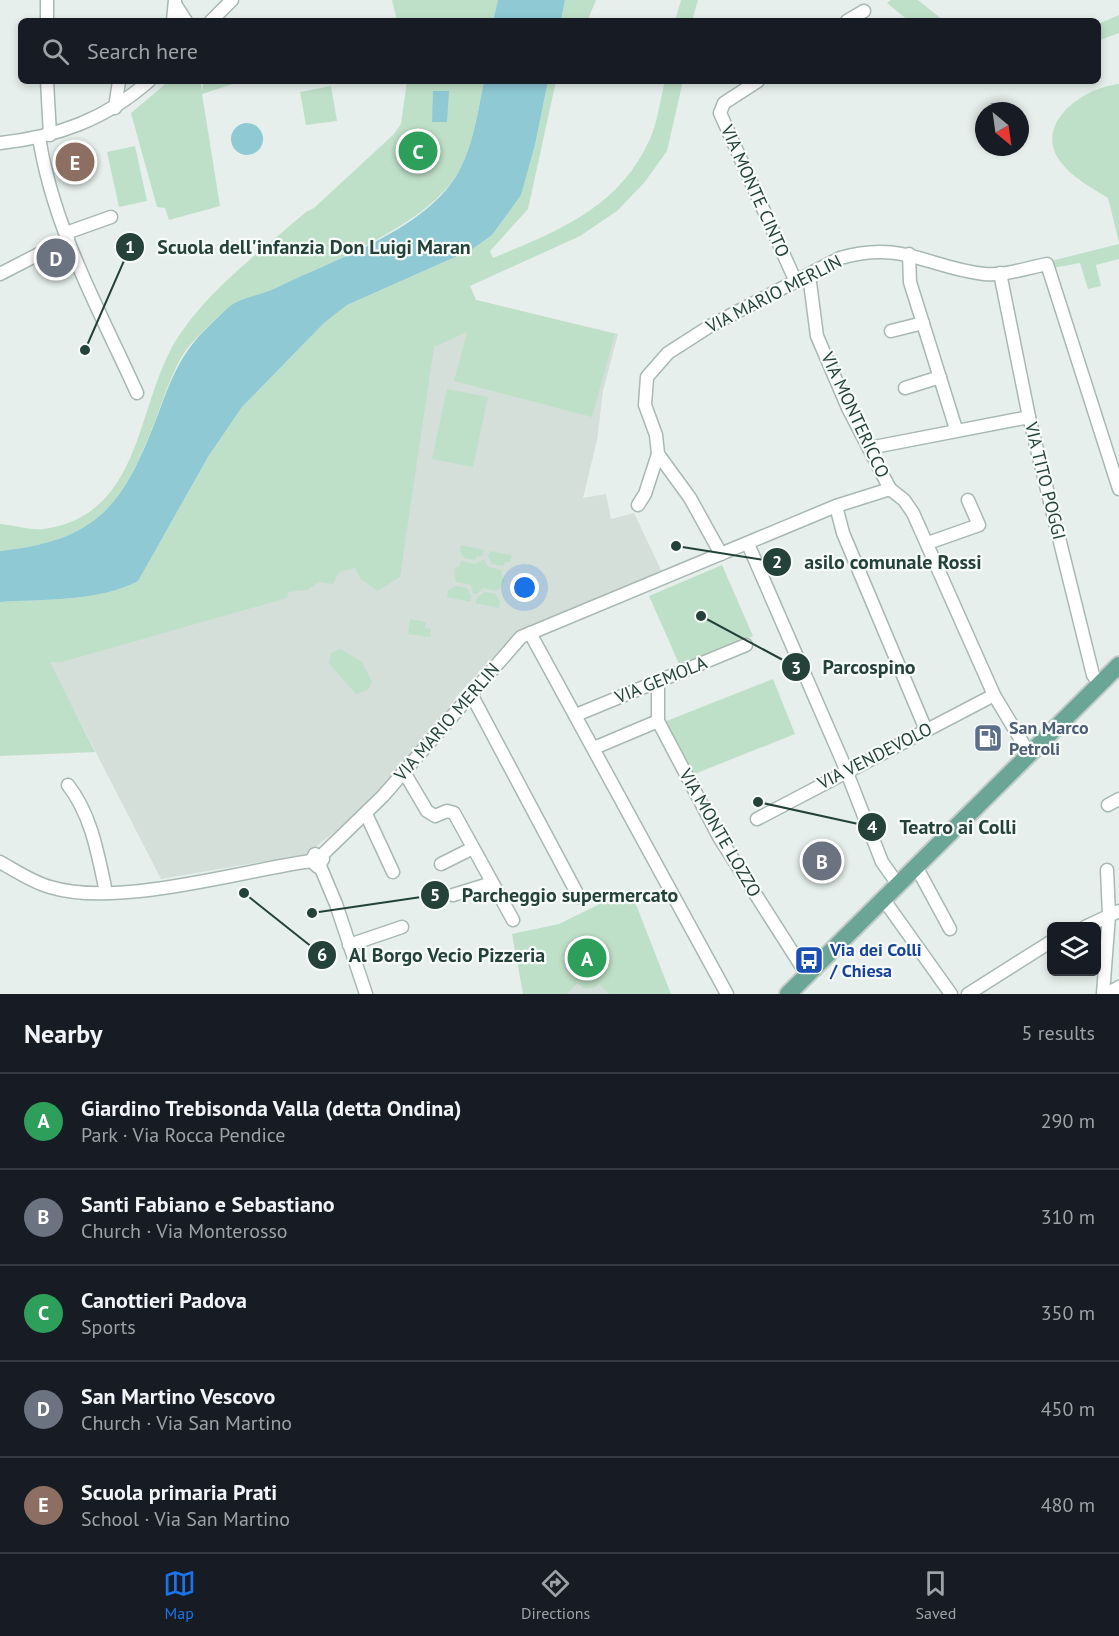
<!DOCTYPE html>
<meta charset="utf-8">
<style>
body{margin:0;font-family:"PT Sans",sans-serif;background:#20242c;color:#f1f3f6}
.controls{position:absolute;right:18px;bottom:18px;display:grid;overflow:hidden;border-radius:9px;box-shadow:0 3px 9px #0003}
.controls button{width:54px;height:54px;display:grid;place-items:center;padding:0;border:0;border-bottom:2px solid #363941;background:#171b24;color:#f1f3f6;font:30px sans-serif}
.compass{position:absolute;left:975px;top:102px;width:54px;height:54px;border-radius:50%;background:#171b24;box-shadow:0 3px 9px #0003;rotate:151deg}
.you{position:absolute;left:525px;top:588px;width:21px;height:21px;margin:-15px;border:4px solid #fff;border-radius:50%;background:#1a73e8;box-shadow:0 0 0 9px #1a73e833}
.badge{display:grid;place-items:center;width:39px;height:39px;border-radius:50%;background:#1a73e8;color:#fff;font-size:20px;font-weight:700}
.pin{position:absolute;translate:-50% -50%;border:3px solid #fff;box-shadow:0 2px 6px #0006}
.list{margin:0;padding:0;list-style:none}
h2{display:flex;justify-content:space-between;align-items:center;height:78px;margin:0;padding:0 24px;font-size:26px}
h2 small{font-size:20px;font-weight:400;color:#9ea1a6}
.list li{display:grid;grid-template-columns:39px 1fr auto;gap:18px;align-items:center;box-sizing:border-box;height:96px;padding:0 24px;border-top:2px solid #363941}
.list b{display:block;font-size:22px;white-space:nowrap}
.list p{margin:0;font-size:20px;white-space:nowrap;color:#9ea1a6}
.list em{font-size:20px;font-style:normal;color:#9ea1a6}
.icon{flex:none;width:33px;height:33px;fill:none;stroke:currentColor;stroke-width:2;stroke-linecap:round;stroke-linejoin:round}
.map{position:relative;flex:none;width:1119px;height:994px;overflow:hidden}
.search{position:absolute;background:#171b24;box-shadow:0 3px 9px #0003;left:18px;right:18px;top:18px;height:66px;display:flex;align-items:center;gap:15px;box-sizing:border-box;padding:0 21px;border-radius:9px;color:#9ea1a6;font-size:22px}
.sheet{height:558px;background:#171b24}
nav{display:flex;justify-content:space-around;align-items:center;box-sizing:border-box;height:84px;border-top:2px solid #363941;background:#171b24;font-size:16px;color:#9ea1a6}
nav a{display:grid;justify-items:center;gap:3px}
nav .on{color:#1a73e8}
.map>svg:first-child{display:block}
</style>
<div class="map">
<svg width="1119" height="994" viewBox="0 0 1119 994">
<rect width="100%" height="100%" fill="#e6efeb"/>
<g fill="#d4dfda">
<polygon points="470,286 476,300 618,334 603,391 597,440 583,498 606,494 611,519 634,513 662,572 531,625 513,636 457,696 445,715 370,803 307,854 161,879 37,638 350,374"/>
<polygon points="578,983 589,986 599,984 609,994 567,994"/>
</g>
<g fill="#bfe0c8">
<polygon points="392,0 498,0 493,21 397,21"/>
<polygon points="565,0 596,0 588,19 561,21"/>
<polygon points="681,0 698,0 692,21 675,21"/>
<polygon points="891,0 918,0 944,21 909,21 887,3"/>
<polygon points="1119,15 1119,33 1098,41 1098,24"/>
<polygon points="169,81 200,81 202,91 204,81 242,81 202,94 220,206 169,220 165,208 157,207 131,113"/>
<path d="M407,81H484C478,110 474,142 460,169C432,224 324,265 268,292C257,297 241,299 230,307C216,317 203,331 191,344C179,356 167,388 161,405C126,498 106,540 0,551V524C17,525 32,532 50,528C144,510 136,402 178,337C210,288 262,250 306,212L314,208L393,135L401,124Z"/>
<path d="M548,81H556L528,209L490,251L493,258C558,231 619,208 650,139C658,121 660,100 665,81H683L667,151L644,183L617,211L580,236L470,286L476,300L615,334L592,417L454,381L467,332L434,347L400,577L377,591L360,578L355,568L339,572L333,584L319,582L307,590L289,592L287,598L62,662H50L95,752L0,756V602C44,599 98,602 138,581L208,457L242,407L324,323L347,305L471,250L492,235L521,194L535,145Z"/>
<path d="M1119,84V242L1108,198C1092,188 1071,177 1060,161C1033,122 1085,87 1119,84Z"/>
<polygon points="331,86 337,121 306,125 300,92"/>
<polygon points="135,146 147,201 119,207 107,152"/>
<polygon points="1119,244 1119,259 1096,265 1101,286 1088,289 1080,263 1053,268 1051,261"/>
<polygon points="447,389 488,397 473,467 432,459"/>
<polygon points="461,545 484,550 482,556 477,556 475,560 464,558 460,551"/>
<polygon points="489,551 512,555 510,562 505,562 503,566 492,564 488,557"/>
<polygon points="484,559 488,567 502,570 501,575 505,582 497,591 483,588 477,594 473,593 471,585 456,582 454,569 460,565 461,561 476,564"/>
<polygon points="722,565 753,636 680,666 649,596"/>
<polygon points="456,586 467,588 471,596 470,602 447,597 448,590"/>
<polygon points="485,592 496,594 500,602 499,608 476,603 477,597"/>
<polygon points="410,619 426,622 425,628 431,629 430,637 408,634"/>
<polygon points="340,649 361,661 372,682 368,690 356,694 329,664 331,653"/>
<polygon points="773,679 795,734 692,775 664,722"/>
<polygon points="630,889 671,994 609,994 599,984 594,988 583,988 578,983 567,994 523,994 512,934 559,924"/>
</g>
<g fill="#8ec9d4">
<polygon points="498,0 565,0 561,21 493,21"/>
<path d="M484,81H548L535,145L521,195L492,235L471,250L347,305L324,323L242,407L208,457L138,581C98,602 44,599 0,602V551C103,540 125,501 160,409C172,377 182,352 207,328C214,321 222,313 230,306C243,297 262,295 276,288C334,259 430,229 460,169C474,142 478,110 484,81Z"/>
<polygon points="433,91 449,91 447,122 432,122"/>
<circle cx="247" cy="139" r="16"/>
</g>
<g fill="none" stroke-linecap="round" stroke-linejoin="round">
<g stroke="#a8b8b2" stroke-width="15">
<g id="minor">
<polyline points="175,4 186,21"/>
<polyline points="47,21 47,0"/>
<polyline points="173,21 175,0"/>
<polyline points="211,21 232,0"/>
<polyline points="847,21 864,11"/>
<polyline points="47,81 50,135"/>
<polyline points="758,81 724,103 720,113 796,282"/>
<polyline points="115,108 119,81"/>
<path d="M39,137C53,228 100,311 137,393"/>
<path d="M0,143C57,137 106,119 149,81"/>
<polyline points="66,233 111,217"/>
<polyline points="909,254 910,282 956,429"/>
<polyline points="1000,273 1029,417 1093,675 1101,684"/>
<polyline points="0,274 68,239"/>
<polyline points="809,275 817,336 848,408 890,489 904,500 913,513 994,695 1030,755"/>
<polyline points="891,331 923,323"/>
<polyline points="905,388 940,377"/>
<polyline points="869,448 1029,417"/>
<polyline points="658,454 690,498 721,554"/>
<path d="M638,505L645,494L658,454L656,435L645,405L647,377L668,353L710,326L840,258C903,240 926,267 984,274C1004,276 1027,268 1047,264L1119,489"/>
<polyline points="836,506 843,533 926,730"/>
<polyline points="928,543 979,525 968,500"/>
<polyline points="748,544 842,760 882,862 899,886"/>
<polyline points="530,633 727,994"/>
<polyline points="658,681 658,721 719,837 807,975"/>
<polyline points="471,694 579,897"/>
<polyline points="576,715 746,645"/>
<polyline points="594,748 658,721"/>
<polyline points="404,772 427,811 435,816 447,811 454,813 513,920"/>
<path d="M68,785C92,816 98,855 106,892"/>
<polyline points="1108,805 1119,799"/>
<polyline points="366,814 393,872"/>
<polyline points="757,819 994,695"/>
<polyline points="321,856 383,796 521,637 836,506 890,489"/>
<path d="M0,862C16,871 32,882 50,887C118,908 239,871 311,861L318,867L323,859L315,854L311,861"/>
<polyline points="441,864 473,848"/>
<polyline points="320,866 336,904 366,994"/>
<polyline points="917,868 950,929"/>
<polyline points="453,895 492,883"/>
<polyline points="884,900 951,994"/>
<polyline points="1085,927 1119,911"/>
<polyline points="349,945 402,927"/>
<polyline points="968,994 1052,941"/>
<polyline points="1103,994 1109,915 1107,870"/>
<polyline points="1106,994 1119,987"/>
</g>
</g>
<g stroke="#c2cac8" stroke-width="20">
<polyline id="major" points="788,994 1119,665"/>
</g>
<use href="#minor" stroke="#fff" stroke-width="12"/>
<use href="#major" stroke="#6aa596" stroke-width="16"/>
</g>
<defs>
<g id="fuel-square" transform="scale(1.5)"><rect x="-9" y="-9" width="18" height="18" rx="4" fill="#5c6f8a" stroke="#f7fbf9"/><path d="M-5.5-6h7V0h2V4h1.3V-2.5L3-4.5l.8-.8L6-3V5H2.5V1h-1V6h-7ZM-4.2-4.7v3.2H.2V-4.7Z" fill="#fff"/></g>
<g id="bus-square" transform="scale(1.5)"><rect x="-9" y="-9" width="18" height="18" rx="4" fill="#1a4fb4" stroke="#f7fbf9"/><path d="M-5-6H5V4H4V6H2V4H-2V6H-4V4H-5ZM-3.5-4V0h7V-4ZM-3.5 1.2v1.5H-2V1.2ZM2 1.2v1.5H3.5V1.2Z" fill="#fff"/></g>
</defs>
<g fill-rule="evenodd">
<use href="#fuel-square" x="988" y="738"/>
<use href="#bus-square" x="809" y="960"/>
</g>
<g text-anchor="middle" stroke-width="4.5" stroke-linejoin="round" paint-order="stroke">
<g font-size="18" fill="#24423a" stroke="#f7fbf9">
<text transform="translate(755 191) rotate(66)" y="6">VIA MONTE CINTO</text>
<text transform="translate(774 294) rotate(-27)" y="6">VIA MARIO MERLIN</text>
<text transform="translate(855 415) rotate(65)" y="6">VIA MONTERICCO</text>
<text transform="translate(1045 481) rotate(76)" y="6">VIA TITO POGGI</text>
<text transform="translate(661 680) rotate(-22)" y="6">VIA GEMOLA</text>
<text transform="translate(447 722) rotate(-49)" y="6">VIA MARIO MERLIN</text>
<text transform="translate(875 756) rotate(-27)" y="6">VIA VENDEVOLO</text>
<text transform="translate(720 833) rotate(60)" y="6">VIA MONTE LOZZO</text>
</g>
<g font-size="18" font-weight="bold" fill="#4e5e75" stroke="#f7fbf9" text-anchor="start">
<text x="1009" y="734">San Marco<tspan x="1009" dy="21">Petroli</tspan></text>
</g>
<g font-size="18" font-weight="bold" fill="#164399" stroke="#f7fbf9" text-anchor="start">
<text x="830" y="956">Via dei Colli<tspan x="830" dy="21">/ Chiesa</tspan></text>
</g>
</g>
<path fill="none" stroke="#24423a" stroke-width="2" d="M85 350L130 247M676 546L777 562M701 616L796 667M758 802L872 827M312 913L435 895M244 893L322 955"/>
<g fill="#24423a" stroke="#f7fbf9" stroke-width="2">
<circle cx="85" cy="350" r="6"/>
<circle cx="676" cy="546" r="6"/>
<circle cx="701" cy="616" r="6"/>
<circle cx="758" cy="802" r="6"/>
<circle cx="312" cy="913" r="6"/>
<circle cx="244" cy="893" r="6"/>
<circle cx="130" cy="247" r="15"/>
<circle cx="777" cy="562" r="15"/>
<circle cx="796" cy="667" r="15"/>
<circle cx="872" cy="827" r="15"/>
<circle cx="435" cy="895" r="15"/>
<circle cx="322" cy="955" r="15"/>
</g>
<g font-size="18" text-anchor="middle" font-weight="bold" fill="#fff">
<text x="130" y="253">1</text>
<text x="777" y="568">2</text>
<text x="796" y="674">3</text>
<text x="872" y="833">4</text>
<text x="435" y="901">5</text>
<text x="322" y="961">6</text>
</g>
<g font-size="20" text-anchor="middle" font-weight="bold" fill="#24423a" stroke="#f7fbf9" stroke-width="4.5" stroke-linejoin="round" paint-order="stroke">
<text x="314" y="254">Scuola dell'infanzia Don Luigi Maran</text>
<text x="893" y="569">asilo comunale Rossi</text>
<text x="869" y="674">Parcospino</text>
<text x="958" y="834">Teatro ai Colli</text>
<text x="570" y="902">Parcheggio supermercato</text>
<text x="447" y="962">Al Borgo Vecio Pizzeria</text>
</g>
</svg>
<div class="controls">
<button><svg class="icon" aria-label="layers" viewBox="0 0 24 24"><path d="M12 4l9 5-9 5-9-5zM3 14l9 5 9-5"/></svg></button>
</div>
<svg class="compass" viewBox="-18 -18 36 36"><path d="M0-13l5 13h-10z" fill="#e53935"/><path d="M0 13l5-13h-10z" fill="#9ea1a6"/></svg>
<div class="you"></div>
<div class="pin badge" style="left:587px;top:958px;background:#2e9e5b">A</div>
<div class="pin badge" style="left:822px;top:861px;background:#6b7280">B</div>
<div class="pin badge" style="left:418px;top:151px;background:#2e9e5b">C</div>
<div class="pin badge" style="left:56px;top:258px;background:#6b7280">D</div>
<div class="pin badge" style="left:75px;top:162px;background:#8d6e63">E</div>
<div class="search"><svg class="icon" aria-label="search" viewBox="0 0 24 24"><circle cx="10" cy="10" r="6"/><path d="M15 15l6 6"/></svg>Search here</div>
</div>
<section class="sheet">
<h2>Nearby<small>5 results</small></h2>
<ul class="list">
<li><span class="badge" style="background:#2e9e5b">A</span><div><b>Giardino Trebisonda Valla (detta Ondina)</b><p>Park · Via Rocca Pendice</p></div><em>290 m</em></li>
<li><span class="badge" style="background:#6b7280">B</span><div><b>Santi Fabiano e Sebastiano</b><p>Church · Via Monterosso</p></div><em>310 m</em></li>
<li><span class="badge" style="background:#2e9e5b">C</span><div><b>Canottieri Padova</b><p>Sports</p></div><em>350 m</em></li>
<li><span class="badge" style="background:#6b7280">D</span><div><b>San Martino Vescovo</b><p>Church · Via San Martino</p></div><em>450 m</em></li>
<li><span class="badge" style="background:#8d6e63">E</span><div><b>Scuola primaria Prati</b><p>School · Via San Martino</p></div><em>480 m</em></li>
</ul>
</section>
<nav>
<a class="on"><svg class="icon" aria-label="map" viewBox="0 0 24 24"><path d="M3 6l6-2 6 2 6-2v14l-6 2-6-2-6 2zM9 4v14M15 6v14"/></svg>Map</a>
<a><svg class="icon" aria-label="directions" viewBox="0 0 24 24"><path d="M12 3l9 9-9 9-9-9zM9 14v-3h6M13 9l2 2-2 2"/></svg>Directions</a>
<a><svg class="icon" aria-label="saved" viewBox="0 0 24 24"><path d="M7 4h10v16l-5-4-5 4z"/></svg>Saved</a>
</nav>
